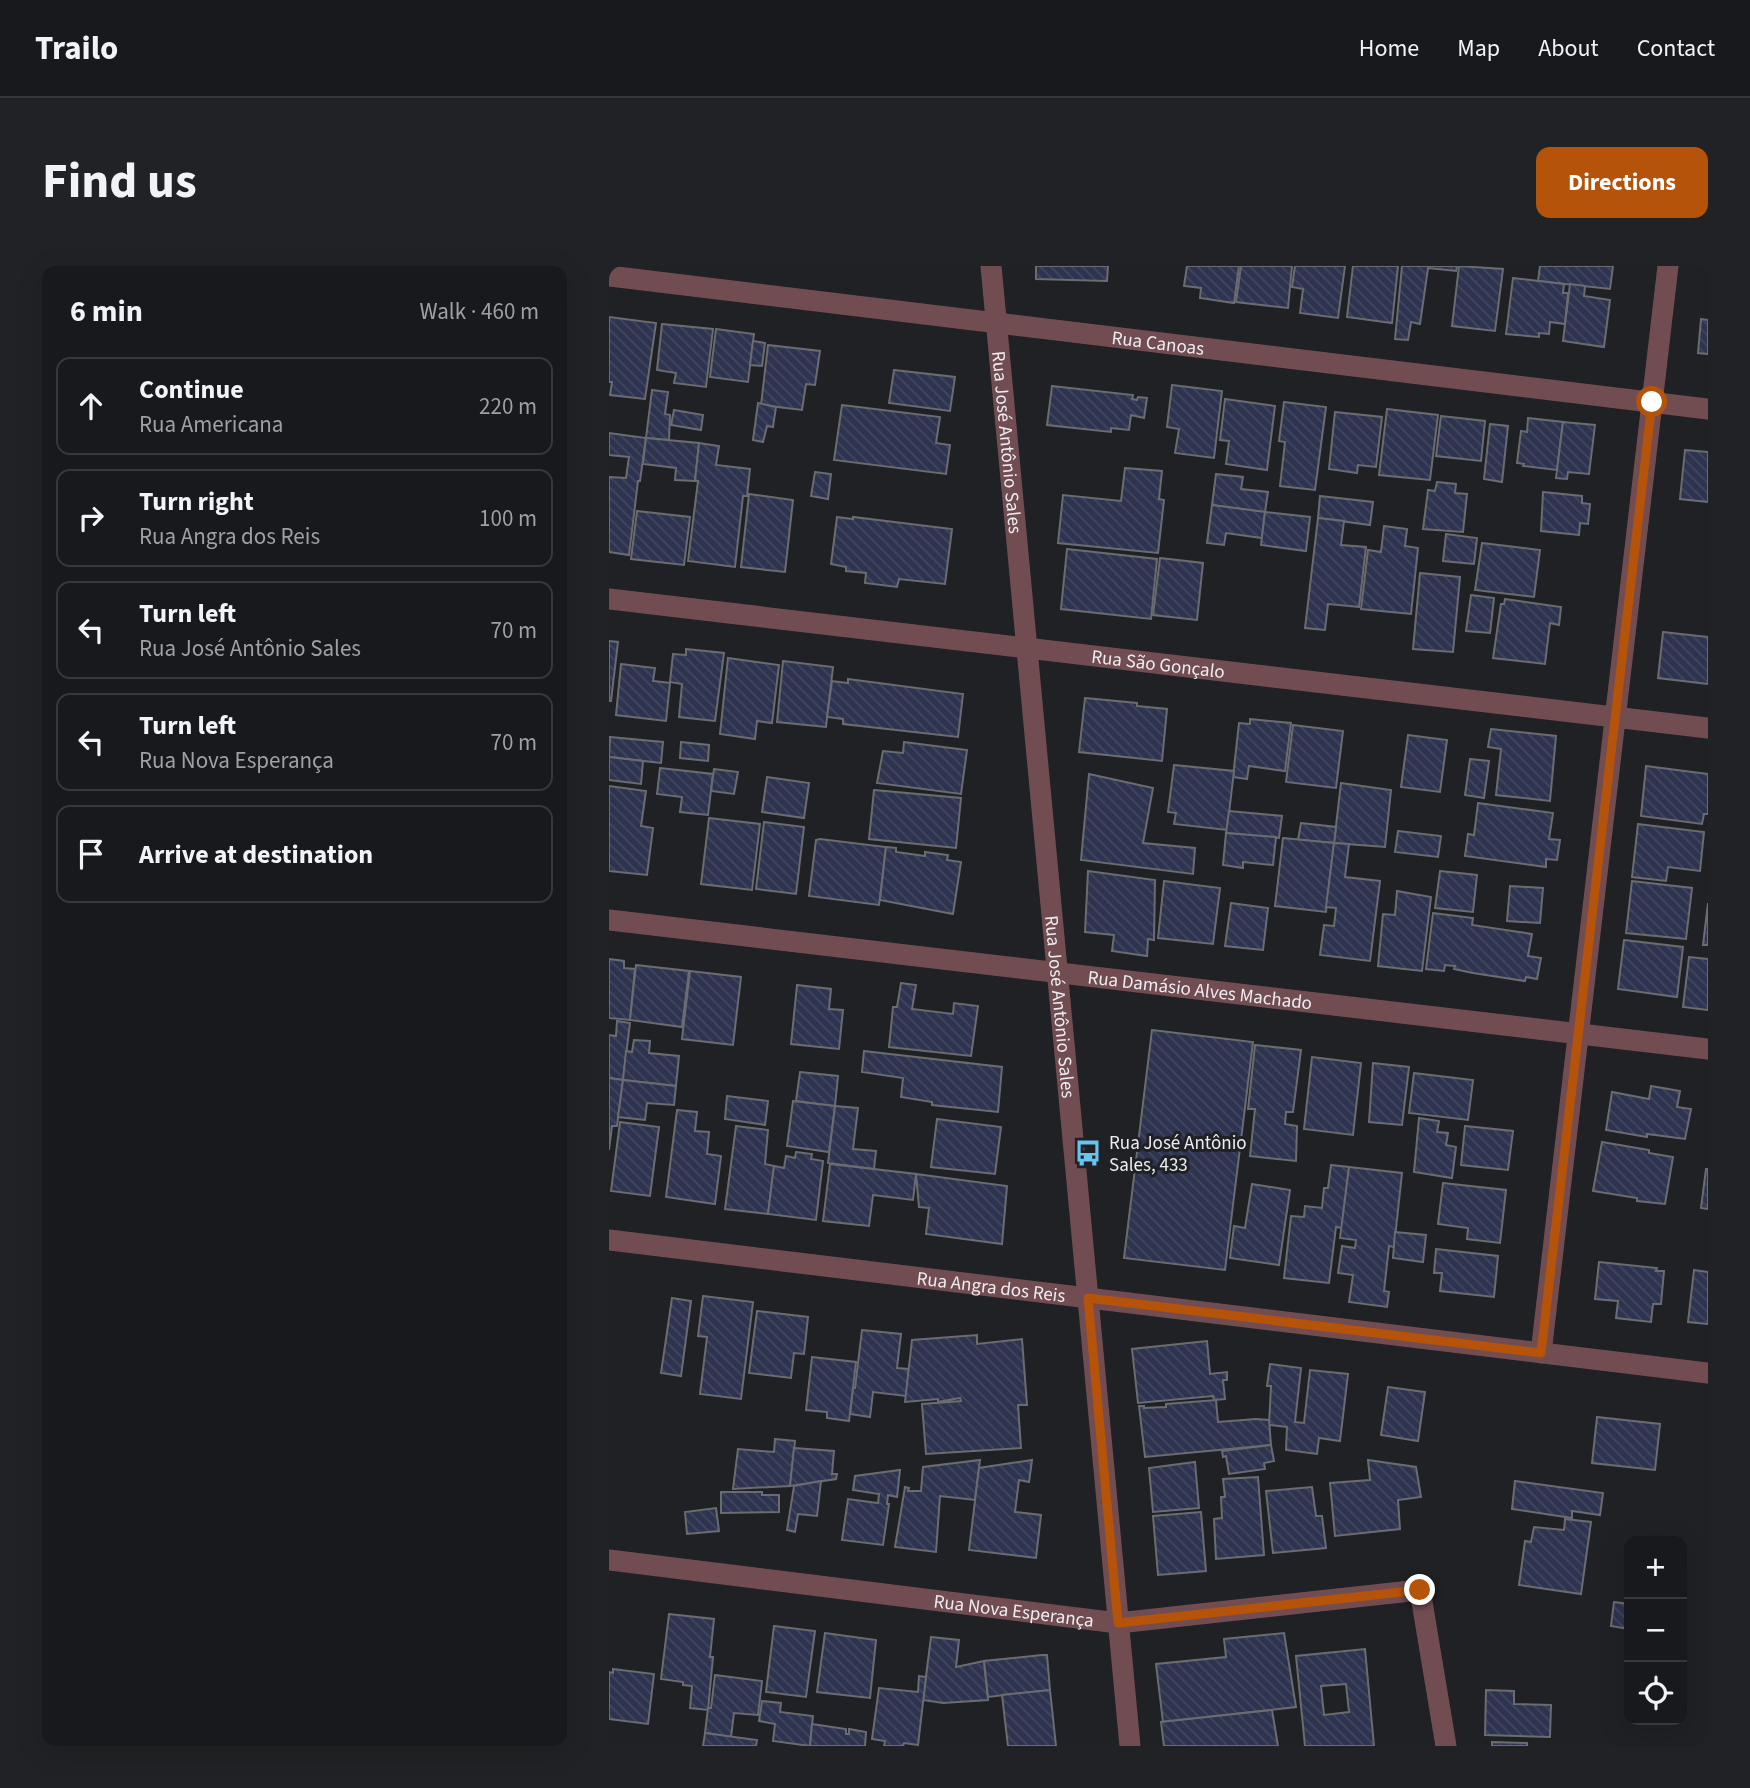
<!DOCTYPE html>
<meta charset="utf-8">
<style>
body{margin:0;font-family:"Source Sans 3",sans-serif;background:#212225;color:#f1f3f6}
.controls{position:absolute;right:21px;bottom:21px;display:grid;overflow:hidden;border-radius:14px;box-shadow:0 7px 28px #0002}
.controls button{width:63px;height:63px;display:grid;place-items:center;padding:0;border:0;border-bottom:2px solid #36383b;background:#18191c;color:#f1f3f6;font:35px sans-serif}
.stop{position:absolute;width:21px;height:21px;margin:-16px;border:5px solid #b45309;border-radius:50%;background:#fff}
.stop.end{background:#b45309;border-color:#fff;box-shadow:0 2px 7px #0008}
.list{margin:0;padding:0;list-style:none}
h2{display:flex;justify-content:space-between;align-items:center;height:91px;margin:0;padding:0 28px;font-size:30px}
h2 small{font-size:23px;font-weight:400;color:#9fa0a3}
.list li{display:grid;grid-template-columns:46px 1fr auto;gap:21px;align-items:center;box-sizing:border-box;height:98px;margin:0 14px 14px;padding:0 14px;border:2px solid #36383b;border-radius:14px}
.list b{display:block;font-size:26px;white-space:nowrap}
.list p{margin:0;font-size:23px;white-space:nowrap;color:#9fa0a3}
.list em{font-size:23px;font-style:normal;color:#9fa0a3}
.icon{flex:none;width:38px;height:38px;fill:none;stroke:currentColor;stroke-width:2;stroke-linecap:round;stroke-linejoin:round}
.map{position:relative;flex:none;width:1099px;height:1480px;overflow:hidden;border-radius:14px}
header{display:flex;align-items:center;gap:42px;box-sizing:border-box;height:98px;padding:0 35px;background:#18191c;border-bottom:2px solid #36383b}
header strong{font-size:33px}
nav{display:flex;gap:38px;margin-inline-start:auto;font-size:24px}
.intro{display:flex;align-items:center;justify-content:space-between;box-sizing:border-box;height:168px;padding:0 42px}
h1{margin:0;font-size:49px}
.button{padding:18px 32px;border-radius:14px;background:#b45309;color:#fff;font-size:24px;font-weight:700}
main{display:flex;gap:42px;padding:0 42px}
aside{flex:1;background:#18191c;border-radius:14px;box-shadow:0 7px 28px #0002}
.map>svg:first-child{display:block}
</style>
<header>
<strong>Trailo</strong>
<nav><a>Home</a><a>Map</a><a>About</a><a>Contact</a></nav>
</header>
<div class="intro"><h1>Find us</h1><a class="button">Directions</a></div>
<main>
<aside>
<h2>6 min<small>Walk · 460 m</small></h2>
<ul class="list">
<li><svg class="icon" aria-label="ahead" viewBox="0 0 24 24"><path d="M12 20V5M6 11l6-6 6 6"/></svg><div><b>Continue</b><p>Rua Americana</p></div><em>220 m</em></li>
<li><svg class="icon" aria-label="right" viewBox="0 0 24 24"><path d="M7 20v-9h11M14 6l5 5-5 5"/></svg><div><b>Turn right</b><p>Rua Angra dos Reis</p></div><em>100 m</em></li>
<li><svg class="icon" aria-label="left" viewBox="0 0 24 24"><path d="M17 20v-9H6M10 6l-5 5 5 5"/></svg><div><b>Turn left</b><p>Rua José Antônio Sales</p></div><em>70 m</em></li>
<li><svg class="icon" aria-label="left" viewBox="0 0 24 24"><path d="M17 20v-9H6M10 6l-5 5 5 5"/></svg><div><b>Turn left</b><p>Rua Nova Esperança</p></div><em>70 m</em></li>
<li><svg class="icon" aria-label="arrive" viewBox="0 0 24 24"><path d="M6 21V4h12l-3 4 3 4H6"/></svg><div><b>Arrive at destination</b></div></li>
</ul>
</aside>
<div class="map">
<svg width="1099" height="1480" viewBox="0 0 1099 1480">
<defs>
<pattern id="building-back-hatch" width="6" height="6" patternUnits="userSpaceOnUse" patternTransform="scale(1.75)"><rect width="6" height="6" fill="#2e334f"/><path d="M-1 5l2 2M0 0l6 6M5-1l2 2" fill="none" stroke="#424760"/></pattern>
</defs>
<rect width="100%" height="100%" fill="#202125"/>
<g fill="url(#building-back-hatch)" stroke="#6a6c71" stroke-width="2" fill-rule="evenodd">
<polygon points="427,0 499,0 498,15 427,13"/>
<polygon points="578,0 630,0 625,37 591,32 592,22 575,20"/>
<polygon points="632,0 683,0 679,42 627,36"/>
<polygon points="686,0 736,0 729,52 691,47 694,23 683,21"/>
<polygon points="744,0 789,0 783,57 738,51"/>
<polygon points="793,0 848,0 847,5 819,2 811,58 802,56 799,74 786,73"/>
<polygon points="850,0 894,3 886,65 843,60"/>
<polygon points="931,0 1004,0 1001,23 929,15"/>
<polygon points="904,12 955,18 954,27 959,27 956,58 941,56 940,68 930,67 930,71 897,68"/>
<polygon points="961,18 976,20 975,30 1001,34 995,81 954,75"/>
<polygon points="0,51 47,57 36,133 1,129 3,116 0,116"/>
<polygon points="1092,53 1099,54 1099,88 1089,87"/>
<polygon points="53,58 104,63 97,121 65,117 67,107 48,104"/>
<polygon points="107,63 145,68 139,116 101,111"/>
<polygon points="144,75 156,77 153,100 141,99"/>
<polygon points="159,79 211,85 206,119 197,118 193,144 152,139"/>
<polygon points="285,104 346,111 341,145 280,137"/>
<polygon points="563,119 613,125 605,192 566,187 570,163 558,161"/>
<polygon points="443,120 524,129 523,133 528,134 529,131 538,132 535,152 522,149 520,164 502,162 502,166 438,159"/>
<polygon points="43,124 59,126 56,148 61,149 60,174 37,172"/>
<polygon points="616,133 666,140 658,204 617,198 620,175 611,174"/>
<polygon points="675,136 717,141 706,224 671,220 676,176 670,175"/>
<polygon points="149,137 167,141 164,161 158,160 154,176 144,174"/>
<polygon points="233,139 331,151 327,177 341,179 337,208 225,194"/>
<polygon points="778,143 829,149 821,214 770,209"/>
<polygon points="65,144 94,149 92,164 62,159"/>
<polygon points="726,146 773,151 767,201 749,199 748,207 720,203"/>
<polygon points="832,150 876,155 872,195 827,190"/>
<polygon points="919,152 954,156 948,204 914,200 915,198 908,197 912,165 918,166"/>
<polygon points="954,156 986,159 980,208 959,206 958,213 947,212"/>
<polygon points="881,158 899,160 893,216 875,213"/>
<polygon points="0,167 37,172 31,215 29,215 20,289 0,286 0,211 17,212 20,191 0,189"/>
<polygon points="37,172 90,177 86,215 66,214 67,202 34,198"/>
<polygon points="90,177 110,180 107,199 141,203 138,230 134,230 126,301 79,295 89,215 86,215"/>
<polygon points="1076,184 1099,186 1099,236 1071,233"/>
<polygon points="516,202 553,205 550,233 555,234 549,287 449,277 454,229 512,235"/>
<polygon points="206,206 222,208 219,233 202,230"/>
<polygon points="607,208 634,211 632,223 659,226 656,246 603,239"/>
<polygon points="828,216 847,218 846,227 858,228 854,266 814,263 819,224 826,225"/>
<polygon points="934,226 973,230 973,237 981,238 979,258 971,257 970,269 932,265"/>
<polygon points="140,228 184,234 176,306 132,301"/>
<polygon points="711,230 764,236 761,259 709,252"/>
<polygon points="603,239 656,246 653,272 617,267 615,279 598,277"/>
<polygon points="28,245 81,251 75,299 22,293"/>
<polygon points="656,246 701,251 697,285 652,279"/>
<polygon points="228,251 244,253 244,251 343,263 336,318 290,313 288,321 256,317 257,307 237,305 237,301 222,298"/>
<polygon points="709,252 735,255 732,279 757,281 750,341 719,338 716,364 696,362"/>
<polygon points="775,260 798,263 796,280 809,282 802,348 752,343 759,284 772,286"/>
<polygon points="837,268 868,272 865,298 834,295"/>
<polygon points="873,277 931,284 925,331 866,324"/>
<polygon points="458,283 548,293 542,353 452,343"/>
<polygon points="551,292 594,297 588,354 544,349"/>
<polygon points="811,307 851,311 844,386 804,383"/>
<polygon points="862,329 885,332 881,367 857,365"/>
<polygon points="896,333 952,341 950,359 941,357 936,398 884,392 892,338 895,338"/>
<polygon points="1054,366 1099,371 1099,418 1049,412"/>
<polygon points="0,375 9,376 2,435 0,435"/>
<polygon points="77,383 115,387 106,455 70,451 73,418 61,416 64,388 77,389"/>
<polygon points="119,392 170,399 163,457 148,455 146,473 111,468"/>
<polygon points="174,395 224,401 217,461 168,456"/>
<polygon points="12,398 46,402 44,415 61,417 57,455 7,449"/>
<polygon points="239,413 354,428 349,471 234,458 234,453 218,451 223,415 239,417"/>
<polygon points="476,432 528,437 528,440 558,443 553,495 470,486"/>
<polygon points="641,453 682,457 676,505 640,500 638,513 624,511 630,457 641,458"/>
<polygon points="684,459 734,465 727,522 677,516"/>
<polygon points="882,463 947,470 941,535 887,529 892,483 879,481"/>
<polygon points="799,469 838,474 831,526 792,521"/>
<polygon points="1,471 54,476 52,497 0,491"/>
<polygon points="72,476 100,479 99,495 71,492"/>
<polygon points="295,476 358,484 352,528 268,517 274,485 294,487"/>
<polygon points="0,491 34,495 32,518 0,514"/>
<polygon points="861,493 880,495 875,532 856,529"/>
<polygon points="565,499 625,505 618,564 565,558 567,547 559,546"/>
<polygon points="1037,500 1099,508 1099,548 1095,548 1093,558 1032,550"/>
<polygon points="51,502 104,508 99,549 71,546 73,531 48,528"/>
<polygon points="105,503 129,506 125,528 102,525"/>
<polygon points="480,508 544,522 534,577 586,582 584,608 472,594"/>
<polygon points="158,511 200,517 195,552 153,546"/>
<polygon points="732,517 782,524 776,581 725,577"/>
<polygon points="0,520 37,525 32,560 44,562 38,609 0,605"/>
<polygon points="265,524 352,532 347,582 260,573"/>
<polygon points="869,537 944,547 940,573 951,574 948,594 937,593 937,601 856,590 859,568 865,569"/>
<polygon points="620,545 673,550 670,572 617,567"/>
<polygon points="100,552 151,558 143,624 92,618"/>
<polygon points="155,556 195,561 187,628 147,623"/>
<polygon points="692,557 727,561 725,577 689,574"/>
<polygon points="1029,558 1095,566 1091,605 1059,601 1057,615 1023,611"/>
<polygon points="789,565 832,570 829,591 786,586"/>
<polygon points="617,567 667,571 664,599 634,596 634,602 614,599"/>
<polygon points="674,572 725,577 717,646 666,640"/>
<polygon points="211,573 277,581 270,639 200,630 207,574"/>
<polygon points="725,577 740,578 736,611 771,615 761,695 711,689 715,659 725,660 727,642 717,641"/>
<polygon points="277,581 287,582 287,586 316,590 316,586 339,589 338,594 352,596 344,648 271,634"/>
<polygon points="479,605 546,614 545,674 539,673 538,690 503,685 505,669 476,666"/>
<polygon points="831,605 868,609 864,646 826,642"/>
<polygon points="555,615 611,622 604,678 549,672"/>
<polygon points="1023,615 1083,622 1077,673 1017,667"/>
<polygon points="901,620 934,622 931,657 898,655"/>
<polygon points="788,625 822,631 813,705 769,700 774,648 786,649"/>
<polygon points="622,637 659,642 654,684 616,680"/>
<polygon points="1099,637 1099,679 1094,679"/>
<polygon points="824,647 864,652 863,659 923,668 919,690 932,692 928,713 917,711 916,715 864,707 845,703 846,700 836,699 835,705 817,703"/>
<polygon points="1015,674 1074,681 1068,731 1009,723"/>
<polygon points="1080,691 1099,693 1099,744 1074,741"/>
<polygon points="0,693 15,695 15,702 26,703 21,754 0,752"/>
<polygon points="27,699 80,705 73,761 21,754"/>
<polygon points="81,705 132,711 124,779 73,773"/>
<polygon points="292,717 307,719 303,743 344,748 345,737 369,740 362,790 280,781 284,741 288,741"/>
<polygon points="188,719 222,723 220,743 234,744 230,783 182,778"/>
<polygon points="8,755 21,757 14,814 0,812 0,769 7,770"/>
<polygon points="543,764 644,776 616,1004 515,992"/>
<polygon points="25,774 41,775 40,787 70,790 67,820 14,814 17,785 23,786"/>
<polygon points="646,779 692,784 684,846 677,846 676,858 688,860 687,895 641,890 646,843 639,843"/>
<polygon points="255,785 393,801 389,846 323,839 323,836 292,831 294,812 253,806"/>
<polygon points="703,791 752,797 744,869 695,863"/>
<polygon points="764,797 800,801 793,859 760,856"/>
<polygon points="191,806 229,810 226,840 187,835"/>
<polygon points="805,807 864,814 859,854 800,847"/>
<polygon points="0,812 14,814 8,860 3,860 0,884"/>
<polygon points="14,814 67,820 65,839 38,837 36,854 9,851"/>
<polygon points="1042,820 1071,825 1068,841 1082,843 1076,873 1038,868 1038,871 997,864 1003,826 1040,833"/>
<polygon points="118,830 159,835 156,859 116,853"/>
<polygon points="184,835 226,840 220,886 178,880"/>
<polygon points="226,840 249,842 244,883 267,885 265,903 219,897"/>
<polygon points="68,844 88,846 86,865 100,866 98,888 112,890 106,938 57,931"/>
<polygon points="810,852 830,855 828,866 839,867 837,879 847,881 843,912 805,906"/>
<polygon points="328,853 392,861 386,908 322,901"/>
<polygon points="11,856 50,861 41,930 2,925"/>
<polygon points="127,860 159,864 156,898 165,900 159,948 116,943"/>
<polygon points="856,860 904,865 899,904 852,899"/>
<polygon points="993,876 1040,884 1040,887 1064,891 1056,938 1028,935 1028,932 984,925"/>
<polygon points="187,886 203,888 202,893 214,895 207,954 159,948 165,900 175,902 177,890 186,892"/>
<polygon points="221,898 307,908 304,934 264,929 260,960 214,955"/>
<polygon points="722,899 740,901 733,962 727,961 720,1017 675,1012 682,950 695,951 696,940 713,942 715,922 719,922"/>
<polygon points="740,901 793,907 785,981 780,980 775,1025 780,1026 778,1041 740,1036 744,1009 729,1007 733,980 746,982 747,974 731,972"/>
<polygon points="1097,903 1099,903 1099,943 1092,942"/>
<polygon points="307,908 398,920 393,978 317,968 320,942 310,941"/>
<polygon points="834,917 897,924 891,977 858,973 859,962 829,958"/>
<polygon points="643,918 681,924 670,999 621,992 625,960 636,962"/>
<polygon points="786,966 817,969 814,996 784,992"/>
<polygon points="827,983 889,990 885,1031 831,1025 833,1007 825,1007"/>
<polygon points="990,996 1048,1002 1047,1005 1055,1005 1052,1038 1044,1038 1042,1056 1007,1052 1009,1035 986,1033"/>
<polygon points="1085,1004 1099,1006 1099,1058 1079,1056"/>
<polygon points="94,1030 144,1036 132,1133 91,1128 98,1071 89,1070"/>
<polygon points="63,1032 82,1035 72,1110 52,1107"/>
<polygon points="148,1045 199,1051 195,1088 185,1087 182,1112 140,1107"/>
<polygon points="253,1064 292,1068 288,1102 300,1103 297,1130 264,1126 261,1151 241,1148 244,1122 246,1122"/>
<polygon points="368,1069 368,1078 413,1073 418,1139 409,1139 412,1182 317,1188 313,1138 352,1135 351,1132 329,1136 329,1133 296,1136 303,1074"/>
<polygon points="598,1075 601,1108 618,1106 618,1114 614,1114 616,1133 605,1134 604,1130 529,1137 523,1083"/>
<polygon points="203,1091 247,1096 240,1155 218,1152 218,1146 197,1144"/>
<polygon points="661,1098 692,1102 686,1156 695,1157 701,1104 739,1108 731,1175 710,1172 708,1188 677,1184 678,1161 660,1159 662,1120 658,1120"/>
<polygon points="779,1121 816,1126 809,1175 772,1169"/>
<polygon points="607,1134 609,1156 647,1153 660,1154 662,1179 536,1191 530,1140 535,1140 535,1142 557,1141 557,1138"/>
<polygon points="988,1151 1051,1158 1046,1204 983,1197"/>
<polygon points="166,1173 186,1175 181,1220 124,1223 129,1183 165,1186"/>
<polygon points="662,1179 665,1195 655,1197 656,1203 620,1208 617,1190 614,1191 613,1185"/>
<polygon points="185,1182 225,1185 223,1208 228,1208 227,1213 181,1220"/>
<polygon points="371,1194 366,1234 331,1230 327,1286 286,1281 296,1221 300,1222 299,1225 312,1225 314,1201"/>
<polygon points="423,1194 420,1216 410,1214 406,1246 432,1249 427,1292 360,1284 370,1202"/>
<polygon points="759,1194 807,1201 812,1231 789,1234 791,1263 726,1270 721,1217 761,1214"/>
<polygon points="586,1196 590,1242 544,1246 540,1202"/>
<polygon points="291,1204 288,1231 279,1229 278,1238 280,1238 274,1279 233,1274 239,1233 269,1237 270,1228 244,1224 246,1210"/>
<polygon points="649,1211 655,1289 607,1293 605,1253 613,1252 612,1231 616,1231 614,1213"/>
<polygon points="212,1215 208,1250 189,1248 186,1266 178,1264 185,1220"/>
<polygon points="906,1215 994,1227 991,1249 963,1245 963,1252 903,1243"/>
<polygon points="703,1221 707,1250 713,1250 717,1282 664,1287 657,1225"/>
<polygon points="112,1226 153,1226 153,1229 170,1229 170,1246 112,1247"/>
<polygon points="107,1242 110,1265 78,1268 76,1246"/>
<polygon points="592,1246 597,1305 549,1309 544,1250"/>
<polygon points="956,1253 982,1256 972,1328 910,1319 916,1275 922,1276 925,1261 955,1264"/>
<polygon points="1005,1336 1020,1338 1020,1363 1002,1360"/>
<polygon points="60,1348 105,1353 101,1391 104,1391 99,1444 81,1442 83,1420 74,1419 74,1416 52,1413"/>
<polygon points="165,1360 206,1365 197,1431 157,1426"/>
<polygon points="216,1367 267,1374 261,1432 208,1426"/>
<polygon points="675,1367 687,1441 554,1456 547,1398 617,1391 615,1373"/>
<polygon points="322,1371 350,1374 347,1401 375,1395 379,1434 334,1437 314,1434"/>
<path d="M756,1383L765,1480H696L687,1390ZM737,1418L740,1446L715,1449L712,1420Z"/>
<polygon points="433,1389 438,1389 441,1424 379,1431 375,1395"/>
<polygon points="4,1403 45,1408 39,1458 0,1453 0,1406 4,1407"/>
<polygon points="106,1409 153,1415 149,1449 125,1447 122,1471 96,1467 99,1442 102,1442"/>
<polygon points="310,1410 317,1411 309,1479 295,1477 294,1480 275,1480 276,1475 263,1473 270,1422 309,1426"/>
<polygon points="441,1424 447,1480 399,1480 393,1429"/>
<polygon points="877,1424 905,1425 905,1438 942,1439 941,1471 876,1469"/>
<polygon points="153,1435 172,1437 171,1446 204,1450 201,1480 164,1475 166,1458 150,1455"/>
<polygon points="663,1444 669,1480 555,1480 552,1456"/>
<polygon points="203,1458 237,1463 237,1468 240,1468 240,1463 257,1466 256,1480 201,1480"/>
<polygon points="96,1467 148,1474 147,1480 94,1480"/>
<polygon points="883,1476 918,1477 918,1480 883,1480"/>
</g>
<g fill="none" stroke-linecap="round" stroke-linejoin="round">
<g stroke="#714d52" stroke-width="21">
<path id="s1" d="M0,10L1099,143"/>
<path id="s2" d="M0,333L1099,462"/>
<path id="s3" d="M0,654L1099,783"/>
<path id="s4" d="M0,974L1099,1107"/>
<polyline points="932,1087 1059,0"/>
<path id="s5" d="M0,1294L509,1357L811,1324L837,1480"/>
</g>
<path stroke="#714d52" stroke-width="21" id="s6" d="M382,0L521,1480"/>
</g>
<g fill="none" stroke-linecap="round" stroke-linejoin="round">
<polyline stroke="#b45309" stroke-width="9" points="811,1324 509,1357 479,1032 932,1087 1043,136"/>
</g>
<defs>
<g id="bus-bare" transform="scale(2.1)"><path d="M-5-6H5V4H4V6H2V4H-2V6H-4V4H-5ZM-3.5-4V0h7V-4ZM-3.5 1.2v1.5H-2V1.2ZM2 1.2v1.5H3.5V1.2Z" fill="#69c3f1" stroke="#202125" stroke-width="2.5" paint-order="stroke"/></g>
</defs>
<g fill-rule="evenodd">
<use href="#bus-bare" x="479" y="887"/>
</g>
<g text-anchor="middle" stroke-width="6" stroke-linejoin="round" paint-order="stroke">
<g font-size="19" fill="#ecedf0" stroke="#202125">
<text dy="7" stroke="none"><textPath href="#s1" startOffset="553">Rua Canoas</textPath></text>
<text dy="7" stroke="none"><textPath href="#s6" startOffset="177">Rua José Antônio Sales</textPath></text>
<text dy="7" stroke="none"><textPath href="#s2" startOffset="553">Rua São Gonçalo</textPath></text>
<text dy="7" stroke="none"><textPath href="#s3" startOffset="595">Rua Damásio Alves Machado</textPath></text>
<text dy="7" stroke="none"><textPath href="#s6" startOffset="744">Rua José Antônio Sales</textPath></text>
<text dy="7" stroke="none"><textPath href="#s4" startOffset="385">Rua Angra dos Reis</textPath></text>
<text dy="7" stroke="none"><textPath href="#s5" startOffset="408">Rua Nova Esperança</textPath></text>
</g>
<g font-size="19" fill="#ecedf0" stroke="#202125" text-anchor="start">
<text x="500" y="883">Rua José Antônio<tspan x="500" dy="22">Sales, 433</tspan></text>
</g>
</g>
</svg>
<div class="controls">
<button>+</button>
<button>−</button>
<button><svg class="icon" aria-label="locate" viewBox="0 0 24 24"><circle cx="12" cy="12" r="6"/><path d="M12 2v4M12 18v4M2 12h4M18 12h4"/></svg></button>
</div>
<div class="stop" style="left:1043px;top:136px"></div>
<div class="stop end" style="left:811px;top:1324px"></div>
</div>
</main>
